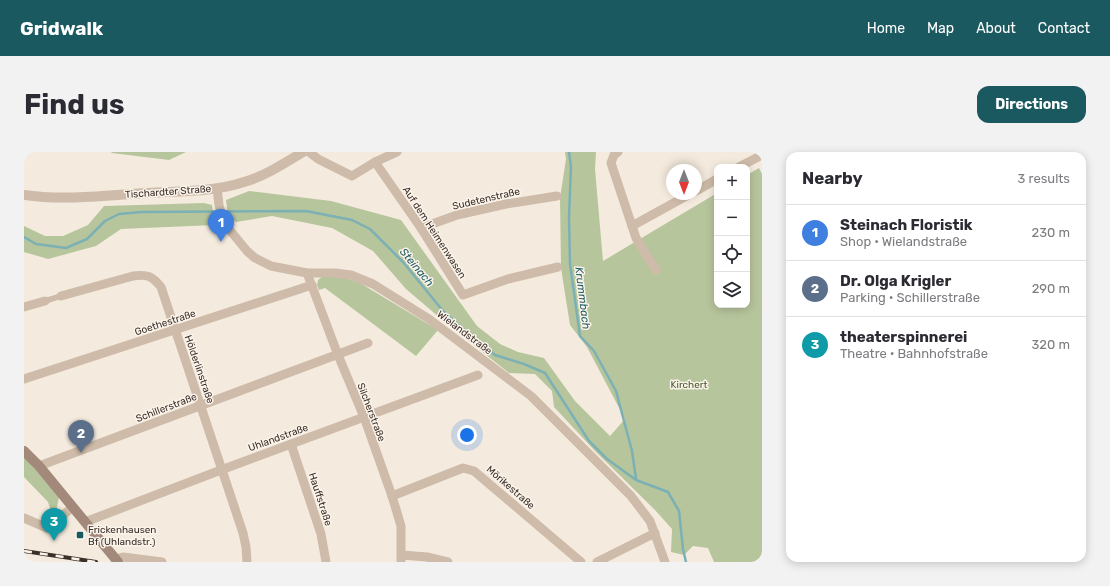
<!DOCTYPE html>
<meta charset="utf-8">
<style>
body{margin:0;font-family:Rubik,sans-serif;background:#f2f2f3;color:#2b2b33}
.controls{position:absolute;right:12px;top:12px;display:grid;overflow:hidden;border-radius:8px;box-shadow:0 2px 10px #0003}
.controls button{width:36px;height:36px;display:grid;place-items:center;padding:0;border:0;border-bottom:1px solid #e1e1e2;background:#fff;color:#2b2b33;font:20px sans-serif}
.compass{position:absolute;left:642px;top:12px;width:36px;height:36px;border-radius:50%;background:#fff;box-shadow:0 2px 10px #0003;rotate:180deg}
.you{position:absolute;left:443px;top:283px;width:14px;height:14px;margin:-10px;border:3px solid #fff;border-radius:50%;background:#1a73e8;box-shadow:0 0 0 6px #1a73e833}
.badge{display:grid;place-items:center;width:26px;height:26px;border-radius:50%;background:#1b5960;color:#fff;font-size:13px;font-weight:700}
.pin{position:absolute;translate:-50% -33px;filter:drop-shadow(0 1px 2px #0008)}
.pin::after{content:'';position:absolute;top:21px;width:14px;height:12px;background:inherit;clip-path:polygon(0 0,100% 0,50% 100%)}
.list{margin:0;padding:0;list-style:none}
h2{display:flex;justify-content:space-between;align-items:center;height:52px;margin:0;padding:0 16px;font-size:17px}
h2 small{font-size:13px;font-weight:400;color:#7c7c81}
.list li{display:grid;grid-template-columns:26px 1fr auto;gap:12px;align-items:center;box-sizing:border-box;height:56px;padding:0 16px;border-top:1px solid #e1e1e2}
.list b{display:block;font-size:15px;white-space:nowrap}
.list p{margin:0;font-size:13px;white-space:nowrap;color:#7c7c81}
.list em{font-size:13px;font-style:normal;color:#7c7c81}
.icon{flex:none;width:22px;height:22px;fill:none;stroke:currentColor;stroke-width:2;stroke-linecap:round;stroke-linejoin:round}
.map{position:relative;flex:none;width:738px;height:410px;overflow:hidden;border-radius:12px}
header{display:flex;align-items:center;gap:24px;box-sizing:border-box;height:56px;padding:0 20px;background:#1b5960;color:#fff}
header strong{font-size:19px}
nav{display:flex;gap:22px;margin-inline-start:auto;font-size:14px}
.intro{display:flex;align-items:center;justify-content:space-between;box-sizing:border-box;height:96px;padding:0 24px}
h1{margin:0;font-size:28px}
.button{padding:10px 18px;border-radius:12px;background:#1b5960;color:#fff;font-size:14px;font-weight:700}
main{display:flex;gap:24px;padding:0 24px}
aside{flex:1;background:#fff;border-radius:12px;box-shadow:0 2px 10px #0003}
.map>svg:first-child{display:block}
</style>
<header>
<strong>Gridwalk</strong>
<nav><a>Home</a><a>Map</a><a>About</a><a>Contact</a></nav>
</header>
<div class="intro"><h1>Find us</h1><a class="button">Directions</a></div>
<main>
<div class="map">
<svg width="738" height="410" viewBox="0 0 738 410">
<rect width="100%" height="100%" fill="#f4ebde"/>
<g fill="#b7c59d">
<polygon points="87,0 162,0 145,8 88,1"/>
<polygon points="541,0 572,0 571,17 579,109 693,41 693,153 723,153 723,23 735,16 738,22 738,410 690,410 684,396 669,394 660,403 647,400 648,377 631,358 572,300 530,255 528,239 511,222 485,221 422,171 382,137 349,99 308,76 248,64 212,70 204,64 202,48 225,39 307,49 377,68 453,174 476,192 494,200 520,206 551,249 586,284 601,267 563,195 546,173 537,116 536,46 542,7"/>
<polygon points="180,51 188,53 191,73 97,77 72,94 24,107 0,100 0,74 21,84 39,84 64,73 80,54"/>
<polygon points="299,124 322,126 336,131 414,178 392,204 301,136 295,138 293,133 294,128"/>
<polygon points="0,304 35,345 32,360 27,359 24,350 0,325"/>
</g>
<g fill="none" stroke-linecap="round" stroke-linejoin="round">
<g stroke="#7bb0b4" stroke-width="2.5">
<polyline points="545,0 547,15 545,65 546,112 556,184 570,199 592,239 608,299 612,327"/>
<polyline points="0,85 12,92 42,96 63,87 81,69 95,62 118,60 282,59 328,68 346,77 379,110 419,159 438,176 471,203 500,212 521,221 565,289 583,307 612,328 644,340 655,359 659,397 662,410"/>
</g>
<polyline stroke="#cebba9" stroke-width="6" points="21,149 37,144"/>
<g stroke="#cebba9" stroke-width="9">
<polyline points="285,0 294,7 328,24 351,10 397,76 439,143 484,127 534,115"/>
<polyline points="594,0 590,3 587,11 612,86 632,118"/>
<polyline points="351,10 373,0"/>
<polyline points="715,15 738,3"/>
<polyline points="193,36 195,53 200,71 223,99 231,106 247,114 283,121 311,121 327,123 349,132 405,167 507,244 607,344 626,369 641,410"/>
<polyline points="672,39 693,27"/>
<polyline points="608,74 666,42"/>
<polyline points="397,76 433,63 482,52 533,44"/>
<polyline points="283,121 314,203 340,265 368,344 377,374 377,410"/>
<path d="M37,144L109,124C124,122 128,124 137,135L219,381L222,395L223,410"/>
<polyline points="0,155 21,149"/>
<polyline points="0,227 288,133"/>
<polyline points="267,292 297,382 302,410"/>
<polyline points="15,314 344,191"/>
<polyline points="368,344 439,316 450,319 557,410"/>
<polyline points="0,366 23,376 49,355"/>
<polyline points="61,370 197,318 454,223"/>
<polyline points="378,403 403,405 424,410"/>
<polyline points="92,407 99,405 138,410"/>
<polyline points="573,410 631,381"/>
</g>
<path stroke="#cebba9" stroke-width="10" d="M0,43C41,49 83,43 124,41C156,39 190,40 220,30C241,24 261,11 279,0"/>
<polyline stroke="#a2897a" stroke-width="10" points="0,299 15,314 94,410"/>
<g stroke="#3b2f29" stroke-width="4">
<polyline id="rail" points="0,399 72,410"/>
</g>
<use href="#rail" stroke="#fbf4eb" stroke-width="2.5" stroke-dasharray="8" stroke-linecap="butt"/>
</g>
<rect fill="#1b5960" stroke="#fbf4eb" stroke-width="1.5" x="52" y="379" width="8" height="8" rx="2"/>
<g text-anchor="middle" stroke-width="3" stroke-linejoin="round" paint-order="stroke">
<g font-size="10" fill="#3b2f29" stroke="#fbf4eb">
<text transform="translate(144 39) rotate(-4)" y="4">Tischardter Straße</text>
<text transform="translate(462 46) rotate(-13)" y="4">Sudetenstraße</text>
<text transform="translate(411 80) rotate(57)" y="4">Auf dem Heimenwasen</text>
<text transform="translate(141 170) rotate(-18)" y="4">Goethestraße</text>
<text transform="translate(441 180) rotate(37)" y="4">Wielandstraße</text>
<text transform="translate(176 217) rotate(71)" y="4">Hölderlinstraße</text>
<text transform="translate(142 255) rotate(-21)" y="4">Schillerstraße</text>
<text transform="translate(348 260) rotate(69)" y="4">Silcherstraße</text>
<text transform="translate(254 285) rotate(-20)" y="4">Uhlandstraße</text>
<text transform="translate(487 335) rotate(41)" y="4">Mörikestraße</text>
<text transform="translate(297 347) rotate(72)" y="4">Hauffstraße</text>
</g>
<g font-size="10" fill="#485b2b" stroke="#fbf4eb">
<text x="665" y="236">Kirchert</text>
</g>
<g font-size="10" fill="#3b2f29" stroke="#fbf4eb" text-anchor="start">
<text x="64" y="381">Frickenhausen<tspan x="64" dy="12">Bf (Uhlandstr.)</tspan></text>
</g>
<g font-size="11" font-style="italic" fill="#1b5960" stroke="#fbf4eb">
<text transform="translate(393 115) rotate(50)" y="4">Steinach</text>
<text transform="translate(559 146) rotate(83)" y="4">Krummbach</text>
</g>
</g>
</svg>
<div class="controls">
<button>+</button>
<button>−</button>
<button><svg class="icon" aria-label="locate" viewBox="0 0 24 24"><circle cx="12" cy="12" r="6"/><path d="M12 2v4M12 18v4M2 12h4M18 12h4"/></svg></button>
<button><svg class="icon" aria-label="layers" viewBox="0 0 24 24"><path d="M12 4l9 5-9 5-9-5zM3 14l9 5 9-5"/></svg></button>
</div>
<svg class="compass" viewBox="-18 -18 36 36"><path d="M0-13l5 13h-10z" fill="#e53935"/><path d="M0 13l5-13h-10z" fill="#7c7c81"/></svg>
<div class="you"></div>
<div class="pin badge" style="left:197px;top:90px;background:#3f7fe0">1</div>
<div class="pin badge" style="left:57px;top:301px;background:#5c6f8a">2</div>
<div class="pin badge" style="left:30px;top:389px;background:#0f9aa8">3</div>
</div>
<aside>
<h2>Nearby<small>3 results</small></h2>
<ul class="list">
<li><span class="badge" style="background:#3f7fe0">1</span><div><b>Steinach Floristik</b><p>Shop · Wielandstraße</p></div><em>230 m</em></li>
<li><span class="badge" style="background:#5c6f8a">2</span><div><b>Dr. Olga Krigler</b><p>Parking · Schillerstraße</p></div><em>290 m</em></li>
<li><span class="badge" style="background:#0f9aa8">3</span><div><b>theaterspinnerei</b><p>Theatre · Bahnhofstraße</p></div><em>320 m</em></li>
</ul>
</aside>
</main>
